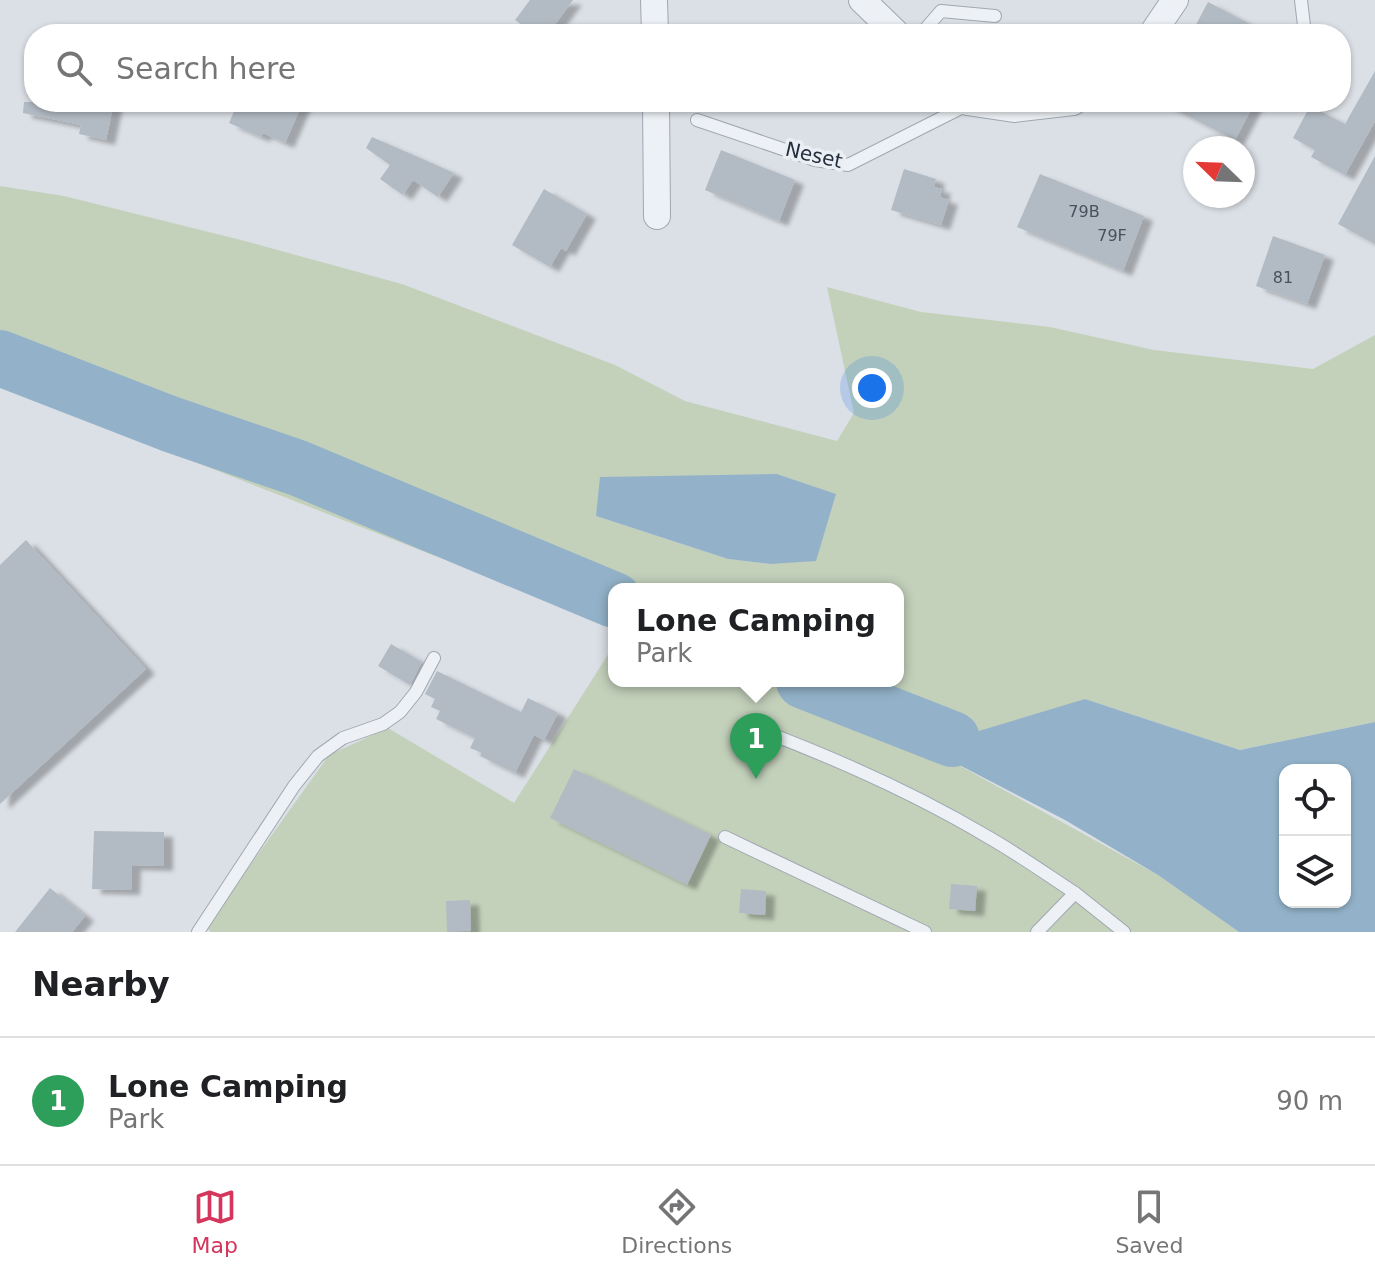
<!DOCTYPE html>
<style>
body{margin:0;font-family:"DejaVu Sans",sans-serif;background:#f2f2f2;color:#202124}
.controls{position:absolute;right:24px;bottom:24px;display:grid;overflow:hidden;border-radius:16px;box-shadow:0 2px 6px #0004}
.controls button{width:72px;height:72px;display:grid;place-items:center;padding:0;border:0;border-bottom:2px solid #e0e0e0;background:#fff;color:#202124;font:40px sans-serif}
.compass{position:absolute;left:1183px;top:136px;width:72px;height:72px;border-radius:50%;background:#fff;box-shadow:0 2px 6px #0004;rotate:293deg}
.you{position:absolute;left:872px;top:388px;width:28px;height:28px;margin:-20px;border:6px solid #fff;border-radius:50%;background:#1a73e8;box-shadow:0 0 0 12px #1a73e833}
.badge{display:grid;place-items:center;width:52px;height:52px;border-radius:50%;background:#d5365c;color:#fff;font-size:26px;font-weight:700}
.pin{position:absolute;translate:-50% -66px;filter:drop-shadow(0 2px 4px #0008)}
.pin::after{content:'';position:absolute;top:42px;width:28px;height:24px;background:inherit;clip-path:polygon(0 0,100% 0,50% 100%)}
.popup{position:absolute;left:608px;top:583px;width:296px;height:104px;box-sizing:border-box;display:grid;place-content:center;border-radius:16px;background:#fff;filter:drop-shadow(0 2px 6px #0005);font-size:26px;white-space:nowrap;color:#757577}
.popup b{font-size:30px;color:#202124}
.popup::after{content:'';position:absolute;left:50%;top:100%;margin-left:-16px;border:16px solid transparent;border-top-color:#fff}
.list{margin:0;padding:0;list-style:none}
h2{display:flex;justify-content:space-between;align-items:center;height:104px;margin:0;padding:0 32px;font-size:34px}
h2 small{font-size:26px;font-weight:400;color:#757577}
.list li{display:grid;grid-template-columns:52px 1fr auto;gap:24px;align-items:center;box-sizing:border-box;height:128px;padding:0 32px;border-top:2px solid #e0e0e0}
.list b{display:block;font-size:30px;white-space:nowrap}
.list p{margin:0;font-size:26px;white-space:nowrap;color:#757577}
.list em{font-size:26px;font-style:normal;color:#757577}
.icon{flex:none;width:44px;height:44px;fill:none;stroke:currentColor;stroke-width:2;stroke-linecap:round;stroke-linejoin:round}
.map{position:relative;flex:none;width:1375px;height:932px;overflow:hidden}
.search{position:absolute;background:#fff;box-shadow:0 2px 6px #0004;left:24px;right:24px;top:24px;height:88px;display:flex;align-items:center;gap:20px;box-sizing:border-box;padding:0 28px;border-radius:32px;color:#757577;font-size:30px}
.sheet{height:232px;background:#fff}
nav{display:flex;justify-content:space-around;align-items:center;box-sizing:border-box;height:112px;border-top:2px solid #e0e0e0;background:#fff;font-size:22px;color:#757577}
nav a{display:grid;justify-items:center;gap:4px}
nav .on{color:#d5365c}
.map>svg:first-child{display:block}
</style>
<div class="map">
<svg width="1375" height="932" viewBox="0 0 1375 932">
<defs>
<filter id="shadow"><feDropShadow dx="9" dy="5" stdDeviation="2" flood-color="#0004"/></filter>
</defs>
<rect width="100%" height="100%" fill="#dbe0e6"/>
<path fill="#c3d1bb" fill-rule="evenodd" d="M0,186L64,196L241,240L402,284L615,365L685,401L837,441L854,413L827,287L921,312L1050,327L1154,350L1313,369L1375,335V722L1240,750L1085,699L942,756L1158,875L1239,932H211L206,927L329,755L388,728L514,803L614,645V681H764L939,755L911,730L817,681H898V589H639L621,580L455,520L435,556L177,455L59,400L0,381ZM777,474L835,494L770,564L728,559L596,516Z"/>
<g fill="#93b2c9" fill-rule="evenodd">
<polygon points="777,474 836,494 816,561 770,564 728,559 596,516 600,477"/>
<path d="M1085,699L1240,750L1375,722V932H1239L1158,875L1065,820L942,756L952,739ZM1285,770H1345V902H1285Z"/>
</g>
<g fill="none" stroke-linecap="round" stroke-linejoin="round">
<g stroke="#93b2c9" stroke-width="56">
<polyline points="0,358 170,424 298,468 614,600"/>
<polyline points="804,681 952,739"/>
</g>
</g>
<g fill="#b2bac3" filter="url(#shadow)">
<polygon points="530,0 573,0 548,34 534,34 515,20"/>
<polygon points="1208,2 1269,34 1191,34"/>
<polygon points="1375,71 1375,121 1345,175 1311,157 1315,150 1293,138 1310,106 1345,124"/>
<polygon points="24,102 114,102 106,140 79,134 81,125 23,113"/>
<polygon points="238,102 303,102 285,143 263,133 261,137 229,123"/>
<polygon points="1161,102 1255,102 1235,140"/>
<polygon points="372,137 418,157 454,173 438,197 413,180 403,195 380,179 390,165 366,148"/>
<polygon points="721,150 795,180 779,221 705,190"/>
<polygon points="1375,156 1375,244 1338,224"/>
<polygon points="904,169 936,179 934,187 942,189 940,197 949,200 941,225 891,210"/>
<polygon points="1040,174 1144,216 1123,271 1017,227"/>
<polygon points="544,189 587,214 566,251 561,248 550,267 512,245"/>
<polygon points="1273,236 1325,255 1307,304 1256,286"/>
<polygon points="26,540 146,669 0,804 0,565"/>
<polygon points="391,644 422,662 410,685 378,666"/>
<polygon points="437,671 521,712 528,698 558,713 544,740 534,735 515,773 480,756 482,753 470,748 475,738 436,719 440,711 431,707 435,699 425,694"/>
<polygon points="574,769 711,835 687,885 550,818"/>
<polygon points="94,831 164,832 164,866 132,865 131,890 92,889"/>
<polygon points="951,884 977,886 975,911 949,909"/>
<polygon points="50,888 85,916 72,932 15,932"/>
<polygon points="741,889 766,891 765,915 739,913"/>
<polygon points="470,900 471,931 447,932 446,901"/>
</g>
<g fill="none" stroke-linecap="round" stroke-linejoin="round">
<g stroke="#a0a7b0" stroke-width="14">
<g id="service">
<polyline points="1301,0 1305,34"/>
<polyline points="921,34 941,11 995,16"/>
<polyline points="697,120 815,160 848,165 969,104"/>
<path d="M755,728C835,758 914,793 988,837C1018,854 1046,874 1075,893L1037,932"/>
<polyline points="725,837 925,932"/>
<polyline points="1075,893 1124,932"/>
<polyline points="198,932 294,786 318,756 343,738 383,724 400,712 416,692 434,658"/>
</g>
</g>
<g stroke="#a0a7b0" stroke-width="28">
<g id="minor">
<polyline points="654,0 655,34"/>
<polyline points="862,0 897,34"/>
<polyline points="1152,34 1175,0"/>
<polyline points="656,102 657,216"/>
<polyline points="967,102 1014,109 1073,102"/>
</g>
</g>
<use href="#service" stroke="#edf1f5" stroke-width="12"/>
<use href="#minor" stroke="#edf1f5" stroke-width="26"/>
</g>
<g text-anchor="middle" stroke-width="7" stroke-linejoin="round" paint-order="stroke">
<g font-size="16" fill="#48525e">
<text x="1084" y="217">79B</text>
<text x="1112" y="241">79F</text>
<text x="1283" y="283">81</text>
</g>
<g font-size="20" fill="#242f3d" stroke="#eaeff4">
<text transform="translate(814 155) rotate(13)" y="7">Neset</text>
</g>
</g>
</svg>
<div class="controls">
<button><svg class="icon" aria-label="locate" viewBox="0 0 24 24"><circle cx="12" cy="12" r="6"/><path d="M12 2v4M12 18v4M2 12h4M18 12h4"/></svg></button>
<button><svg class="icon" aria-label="layers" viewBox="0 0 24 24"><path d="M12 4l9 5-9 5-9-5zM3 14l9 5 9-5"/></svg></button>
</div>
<svg class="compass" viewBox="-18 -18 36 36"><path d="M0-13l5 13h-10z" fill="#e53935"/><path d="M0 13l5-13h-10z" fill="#757577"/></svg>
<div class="you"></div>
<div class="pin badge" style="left:756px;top:779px;background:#2e9e5b">1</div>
<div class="popup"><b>Lone Camping</b>Park</div>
<div class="search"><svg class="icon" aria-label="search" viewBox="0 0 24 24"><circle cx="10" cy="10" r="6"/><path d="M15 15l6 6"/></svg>Search here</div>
</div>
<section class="sheet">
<h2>Nearby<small></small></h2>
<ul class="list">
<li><span class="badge" style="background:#2e9e5b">1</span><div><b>Lone Camping</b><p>Park</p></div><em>90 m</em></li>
</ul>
</section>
<nav>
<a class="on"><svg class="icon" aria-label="map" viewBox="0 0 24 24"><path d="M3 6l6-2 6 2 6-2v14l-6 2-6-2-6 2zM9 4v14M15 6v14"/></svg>Map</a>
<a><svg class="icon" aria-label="directions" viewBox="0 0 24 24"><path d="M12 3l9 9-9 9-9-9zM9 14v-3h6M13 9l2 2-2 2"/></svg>Directions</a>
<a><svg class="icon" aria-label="saved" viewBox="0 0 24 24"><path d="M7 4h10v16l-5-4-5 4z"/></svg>Saved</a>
</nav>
